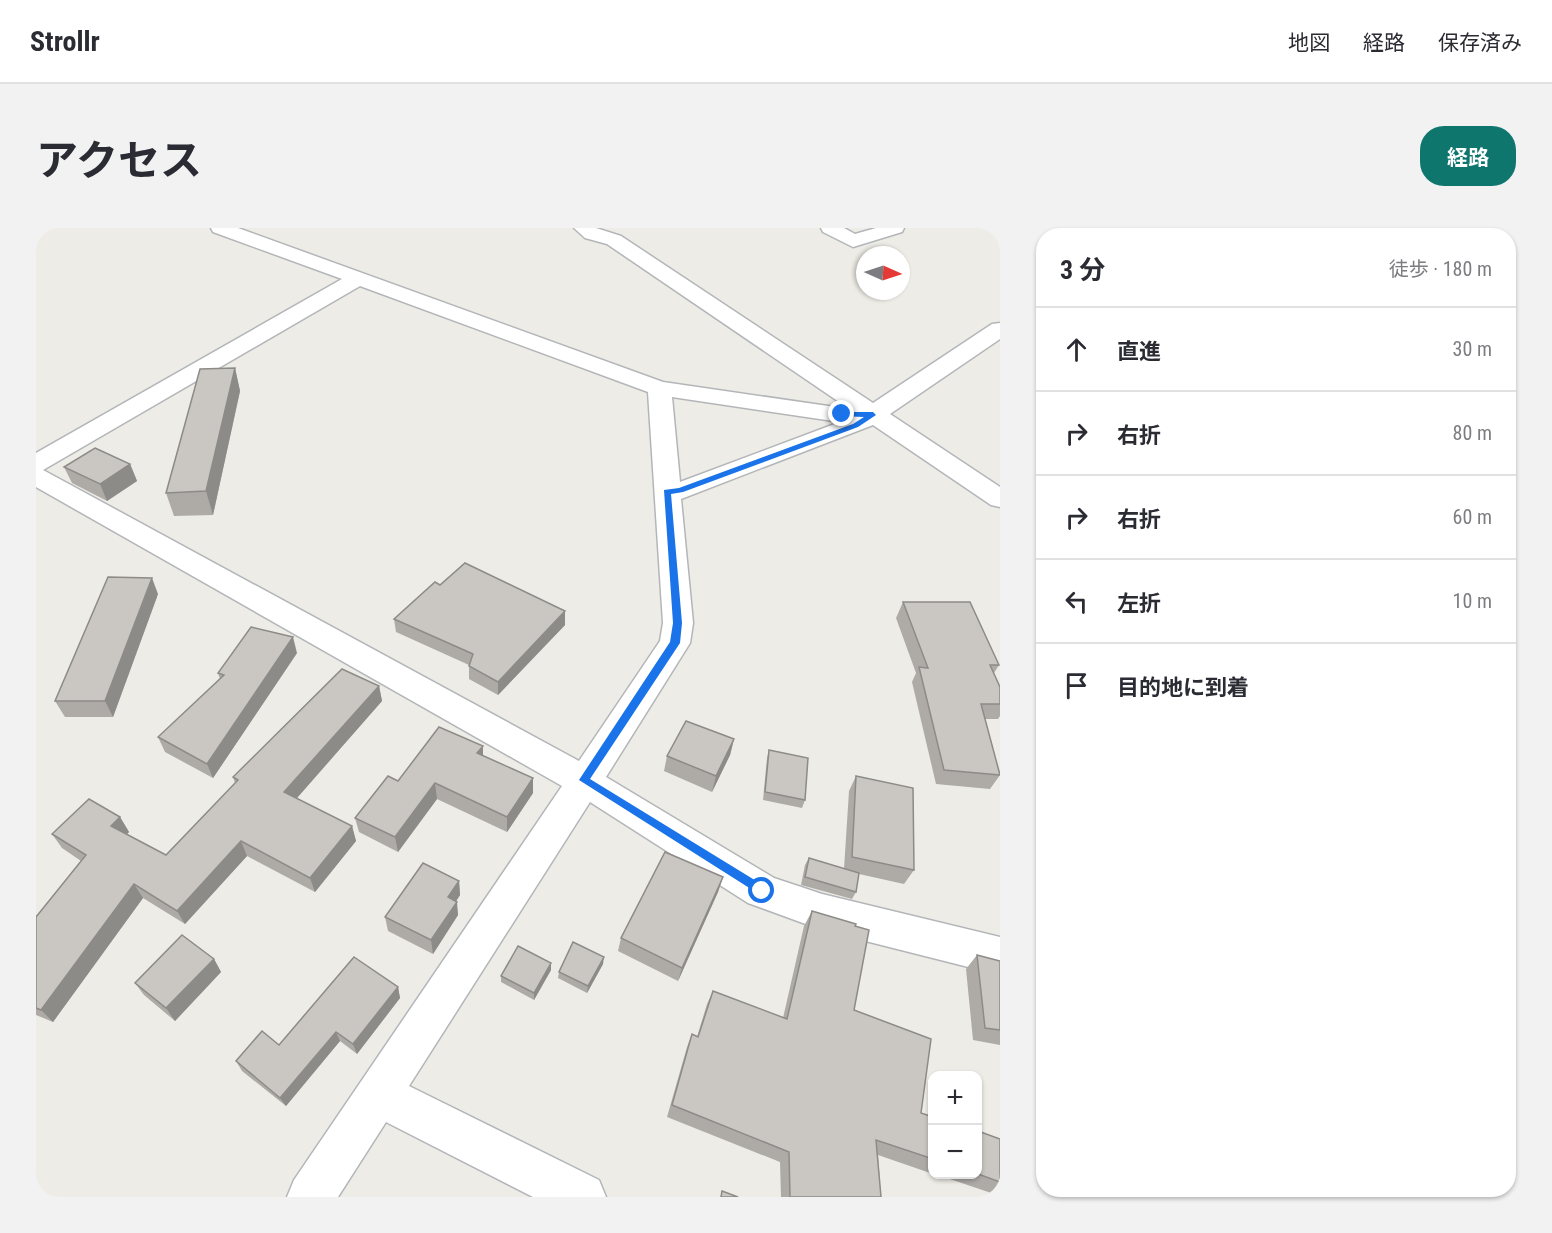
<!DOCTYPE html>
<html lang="ja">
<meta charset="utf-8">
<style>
body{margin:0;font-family:"Roboto Condensed","Noto Sans JP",sans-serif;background:#f2f2f3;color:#2b2b33}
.controls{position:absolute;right:18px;bottom:18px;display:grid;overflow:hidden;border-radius:12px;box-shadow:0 2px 4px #0004}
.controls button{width:54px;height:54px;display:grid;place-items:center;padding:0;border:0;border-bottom:2px solid #e1e1e2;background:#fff;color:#2b2b33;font:30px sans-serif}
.compass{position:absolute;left:820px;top:18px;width:54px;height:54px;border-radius:50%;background:#fff;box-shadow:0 2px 4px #0004;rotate:93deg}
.stop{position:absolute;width:18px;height:18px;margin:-14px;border:4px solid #1a73e8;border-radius:50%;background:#fff}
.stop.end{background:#1a73e8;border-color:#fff;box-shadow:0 2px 6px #0008}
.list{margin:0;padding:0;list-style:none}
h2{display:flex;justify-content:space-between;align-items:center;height:78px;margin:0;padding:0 24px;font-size:26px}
h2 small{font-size:20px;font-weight:400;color:#7c7c81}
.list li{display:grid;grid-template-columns:39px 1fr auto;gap:18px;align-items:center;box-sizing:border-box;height:84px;padding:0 24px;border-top:2px solid #e1e1e2}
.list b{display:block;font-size:22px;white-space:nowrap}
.list em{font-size:20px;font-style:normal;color:#7c7c81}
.icon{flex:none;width:33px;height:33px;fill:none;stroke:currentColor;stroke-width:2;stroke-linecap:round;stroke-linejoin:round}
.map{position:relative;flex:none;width:964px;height:969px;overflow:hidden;border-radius:24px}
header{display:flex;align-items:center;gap:36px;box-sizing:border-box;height:84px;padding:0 30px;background:#fff;border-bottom:2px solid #e1e1e2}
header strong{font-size:28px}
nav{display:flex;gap:33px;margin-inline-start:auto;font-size:21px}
.intro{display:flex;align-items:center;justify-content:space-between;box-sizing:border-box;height:144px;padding:0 36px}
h1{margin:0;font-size:42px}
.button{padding:15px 27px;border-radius:24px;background:#0f766e;color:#fff;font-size:21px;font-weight:700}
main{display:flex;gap:36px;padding:0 36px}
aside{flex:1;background:#fff;border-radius:24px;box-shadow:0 2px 4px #0004}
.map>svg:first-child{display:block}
</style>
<header>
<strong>Strollr</strong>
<nav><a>地図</a><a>経路</a><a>保存済み</a></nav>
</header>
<div class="intro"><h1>アクセス</h1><a class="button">経路</a></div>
<main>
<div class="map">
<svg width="964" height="969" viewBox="0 0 964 969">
<rect width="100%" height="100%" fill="#eeece6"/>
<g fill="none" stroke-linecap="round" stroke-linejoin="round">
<g stroke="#b3b6b9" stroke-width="3">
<g id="minor">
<path d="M175,0H202L627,154L806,180H812L571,16L549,10L538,0H560L585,8L837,175L956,96L964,95V111L854,186L964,259V279L955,277L837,197L645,271L657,395L654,415L570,549L738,650L786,666L964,709V747L786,702L712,675L554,574L373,858L563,952L570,969H497L350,894L302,969H251L258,952L526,558L0,259V225L306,51L177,4ZM324,58L612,164L627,395L624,413L543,533L7,242ZM636,169L804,194L644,254Z"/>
<polygon points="785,0 808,0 819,6 840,0 868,0 866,4 817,19 787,4"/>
</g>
</g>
<use href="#minor" fill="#fff" fill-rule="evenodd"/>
</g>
<g fill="#aeaba7">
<polygon points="199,140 204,163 177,287 138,288 130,265"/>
<polygon points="94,236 101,253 71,273 36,255 28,239"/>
<polygon points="404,357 529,397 462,467 433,451 433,437 360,404 358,391"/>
<polygon points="122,366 77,489 29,489 19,473"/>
<polygon points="867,374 963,437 958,445 964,459 964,488 962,491 949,491 964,547 954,561 900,556 876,454 880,445 860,390"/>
<polygon points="261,425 177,550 129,524 122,509 184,451 182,445"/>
<polygon points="343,458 346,473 261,570 316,598 320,613 279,664 211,628 149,696 107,670 17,794 0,787 0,689 45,633 26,620 16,606 84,589 93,604 90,607 130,627 199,555 197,549"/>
<polygon points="698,511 694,527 676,564 628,543 631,528"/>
<polygon points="733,522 769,572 766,580 727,572 731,530"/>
<polygon points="447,528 497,550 497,565 471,604 401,571 362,624 323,604 319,590 362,553"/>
<polygon points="820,548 878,642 868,656 823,646 820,664 816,671 765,657 769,637 773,630 808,641 813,563"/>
<polygon points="687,649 682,664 642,753 582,723 585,710"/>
<polygon points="423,653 424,667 420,673 422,687 397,726 352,703 349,689"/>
<polygon points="776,683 818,782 885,885 897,889 897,946 842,927 845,969 745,969 744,934 631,889 651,819 656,806 661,809 671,776 677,763 747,790 768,698"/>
<polygon points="941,727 964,733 964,817 937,812 930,741"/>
<polygon points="178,731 185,744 139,793 108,767 99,755"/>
<polygon points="567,736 551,765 522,750 523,744"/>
<polygon points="515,742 498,772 465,754 465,748"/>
<polygon points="362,759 364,770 321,826 304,813 250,878 206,843 200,833 243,817"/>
<polygon points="964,911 964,968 899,946 942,946"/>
</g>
<g fill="#8d8b88">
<polygon points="199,140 204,163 177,287 170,263"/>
<polygon points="94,236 101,253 71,273 64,256"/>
<polygon points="116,350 122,366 77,489 69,473"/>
<polygon points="529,383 529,397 462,467 462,454"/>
<polygon points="257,409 261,425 177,550 171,536"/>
<polygon points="343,458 346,473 253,579 248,564"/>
<polygon points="698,511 694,527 676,564 680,548"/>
<polygon points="447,518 447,533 441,525"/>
<polygon points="497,550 497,565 471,604 471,589"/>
<polygon points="399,555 401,571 362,624 359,609"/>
<polygon points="84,589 93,604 84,613 75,598"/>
<polygon points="316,598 320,613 279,664 274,650"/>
<polygon points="205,613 211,628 149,696 141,683"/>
<polygon points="687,649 682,664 642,753 646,740"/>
<polygon points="423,653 424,667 414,683 412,669"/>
<polygon points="98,656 107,670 17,794 5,782"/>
<polygon points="421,674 422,687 397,726 395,712"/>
<polygon points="568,729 567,736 551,765 552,758"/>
<polygon points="178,731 185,744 139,793 130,780"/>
<polygon points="515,735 515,742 498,772 498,765"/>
<polygon points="362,759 364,770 321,826 317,816"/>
<polygon points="300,804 304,813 250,878 244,870"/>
</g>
<g fill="#cac7c2" stroke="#8d8b88" stroke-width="1.5">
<polygon points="199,140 170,263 130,265 164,141"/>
<polygon points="59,220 94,236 64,256 28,239"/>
<polygon points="429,335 529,383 462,454 433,438 437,426 358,391 399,354 404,357"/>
<polygon points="72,349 116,350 69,473 19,473"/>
<polygon points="867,374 934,374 963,437 954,437 964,459 964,476 945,476 964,547 908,542 883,439 892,440"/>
<polygon points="215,399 257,409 171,536 122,509 188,447 182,445"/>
<polygon points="306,441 343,458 248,564 316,598 274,650 205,613 141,683 98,656 5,782 0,780 0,689 50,627 16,606 53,571 84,589 75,598 130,627 202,552 197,549"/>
<polygon points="650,493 698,511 680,548 631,528"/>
<polygon points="403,499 447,518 441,525 497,550 471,589 399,555 359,609 319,590 352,548 362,553"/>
<polygon points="733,522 772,530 769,572 729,564"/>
<polygon points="820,548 877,560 878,642 816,629"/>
<polygon points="629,624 687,649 646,740 585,710"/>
<polygon points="773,630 823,645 820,664 769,649"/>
<polygon points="387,635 423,653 412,669 421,674 395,712 349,689"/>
<polygon points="776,683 820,696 819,698 833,702 818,782 895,811 885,885 897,889 897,931 840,912 845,969 754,969 753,924 636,877 656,806 662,809 677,763 751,791"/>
<polygon points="146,707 178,731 130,780 99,755"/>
<polygon points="537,714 568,729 552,758 523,744"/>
<polygon points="482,718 515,735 498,765 465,748"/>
<polygon points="941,727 964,733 964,802 949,800"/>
<polygon points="318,729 362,759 317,816 300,804 244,870 200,833 226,803 243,817"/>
<polygon points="942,903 964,911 964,954 942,946"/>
<polygon points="686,963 702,969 685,969"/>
</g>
<polygon fill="#1a73e8" points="806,184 837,184 840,187 822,199 647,264 635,266 646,395 644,415 554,551 730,659 730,666 726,668 543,552 634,414 637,395 628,262 643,260 817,196 828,189 803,188"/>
</svg>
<div class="controls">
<button>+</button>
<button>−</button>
</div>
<svg class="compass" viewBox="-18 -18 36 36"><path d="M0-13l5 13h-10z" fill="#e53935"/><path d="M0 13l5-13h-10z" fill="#7c7c81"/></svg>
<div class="stop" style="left:726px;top:663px"></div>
<div class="stop end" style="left:806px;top:186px"></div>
</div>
<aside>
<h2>3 分<small>徒歩 · 180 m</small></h2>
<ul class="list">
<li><svg class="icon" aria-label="ahead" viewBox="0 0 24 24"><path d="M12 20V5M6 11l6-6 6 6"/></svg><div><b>直進</b></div><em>30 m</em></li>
<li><svg class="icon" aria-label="right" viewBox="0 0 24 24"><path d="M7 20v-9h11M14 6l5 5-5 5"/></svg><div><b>右折</b></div><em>80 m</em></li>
<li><svg class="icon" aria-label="right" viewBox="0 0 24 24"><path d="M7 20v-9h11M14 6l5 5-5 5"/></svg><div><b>右折</b></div><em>60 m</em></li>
<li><svg class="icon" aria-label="left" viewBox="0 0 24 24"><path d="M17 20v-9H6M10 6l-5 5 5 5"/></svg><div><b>左折</b></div><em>10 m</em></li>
<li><svg class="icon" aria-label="arrive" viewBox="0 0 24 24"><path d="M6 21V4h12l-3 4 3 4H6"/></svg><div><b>目的地に到着</b></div></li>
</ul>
</aside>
</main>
